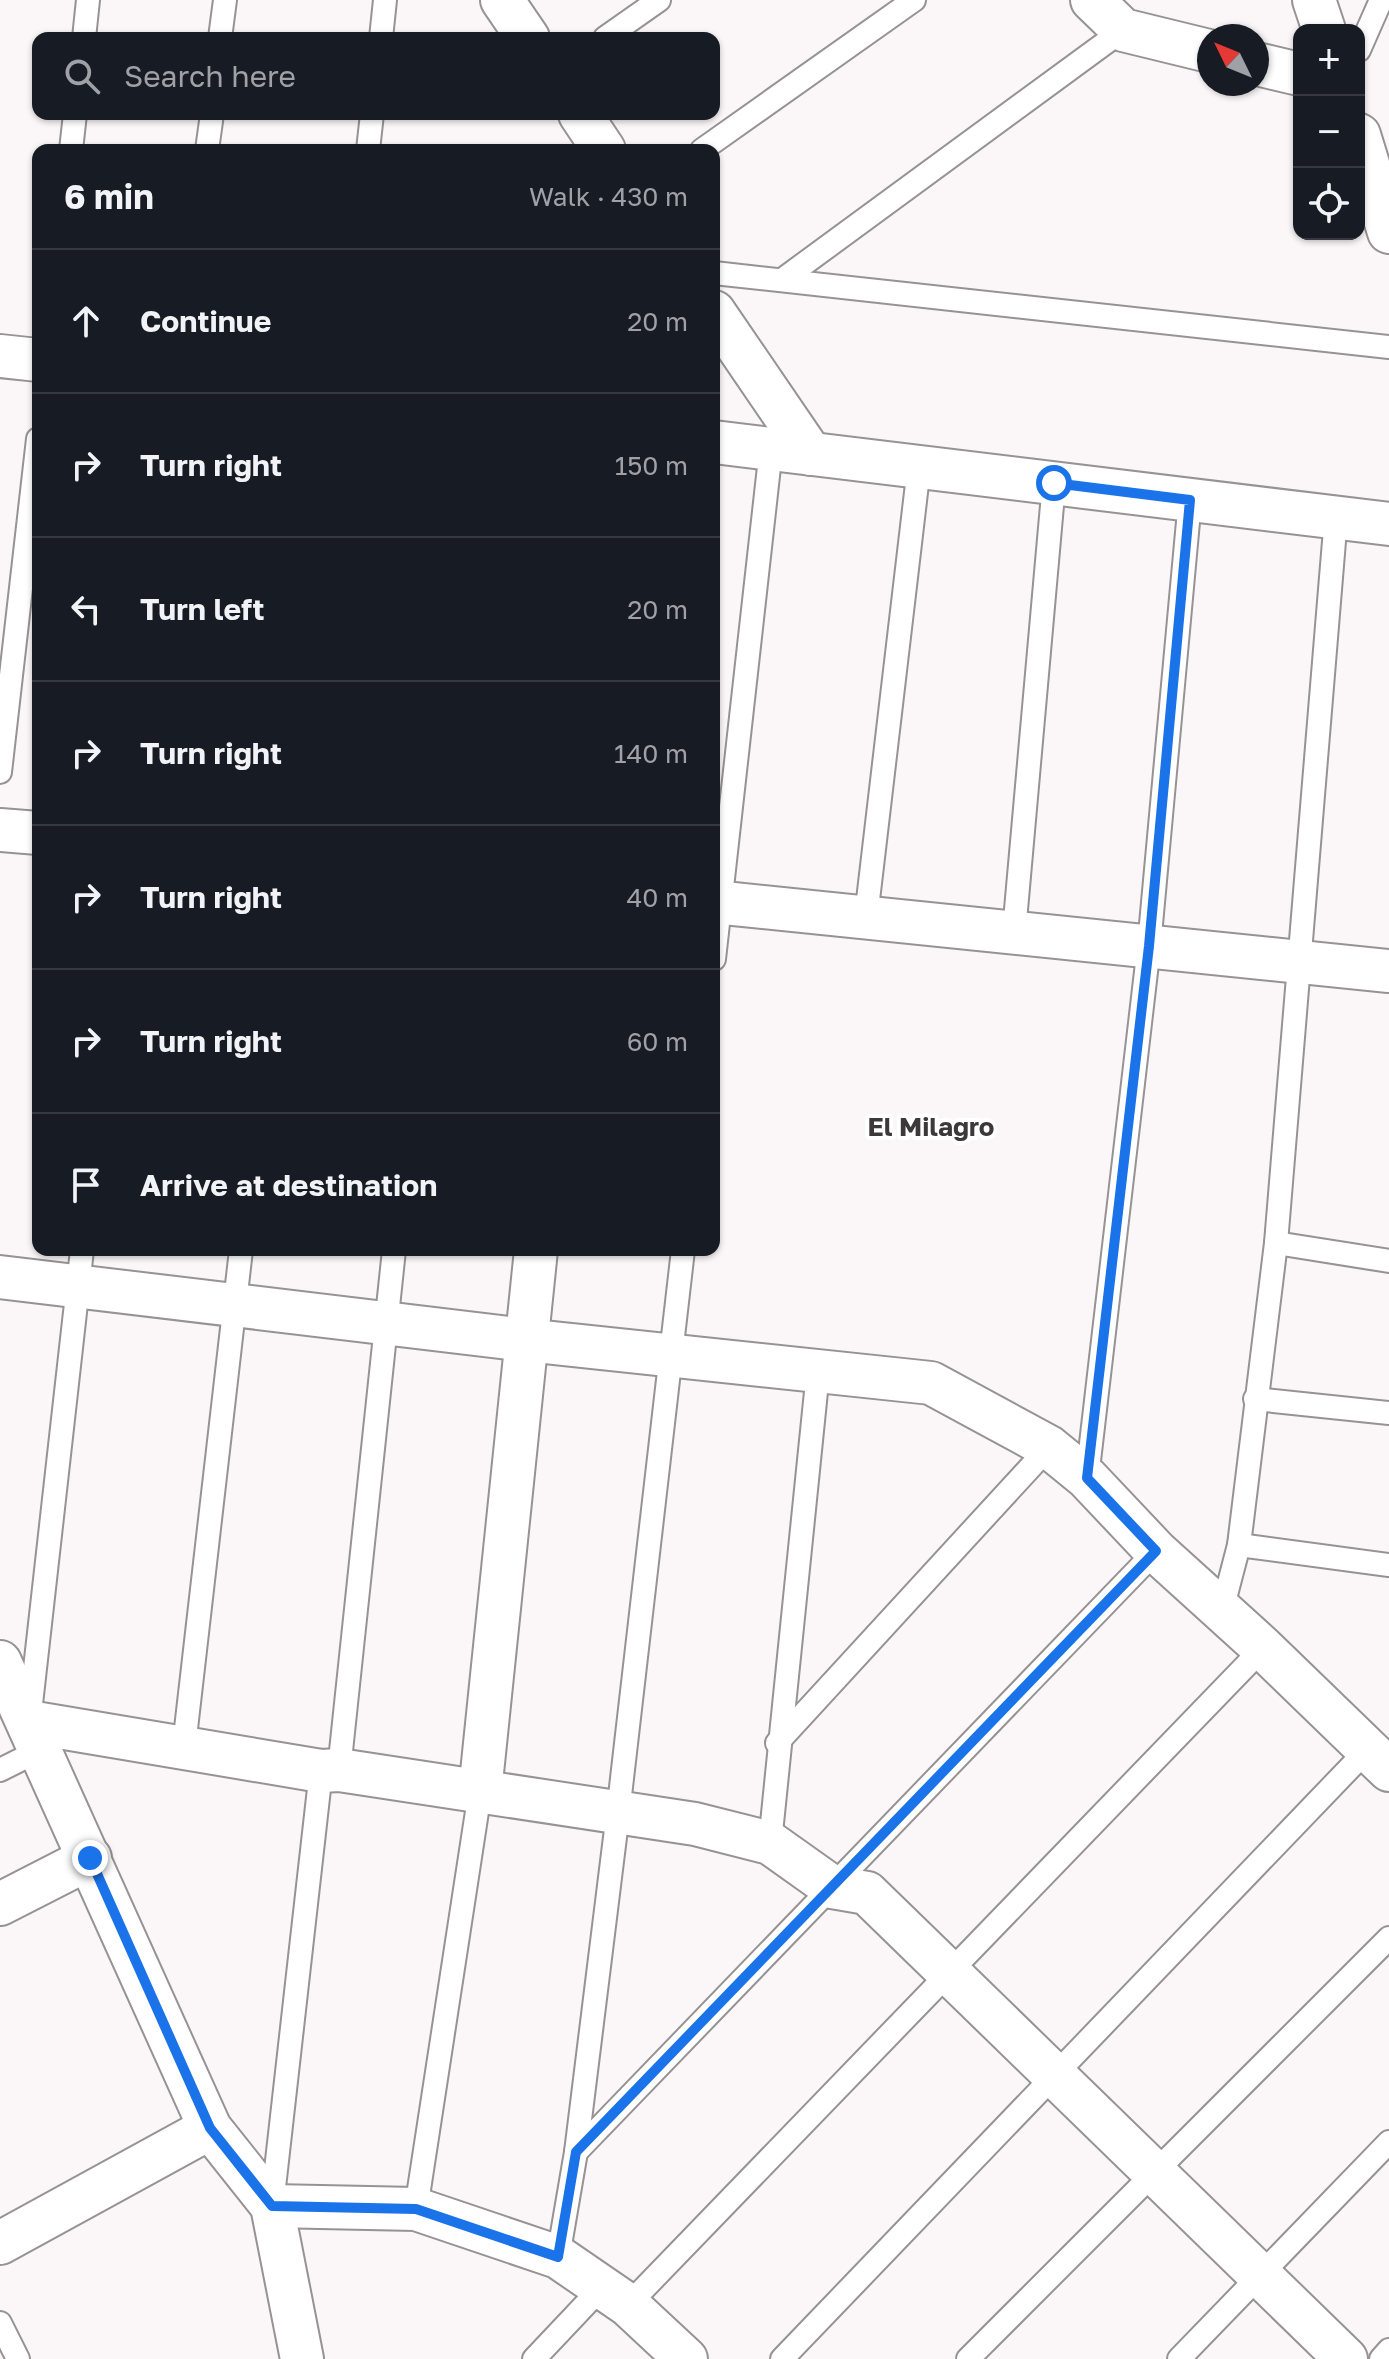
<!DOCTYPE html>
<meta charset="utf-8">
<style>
body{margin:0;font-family:"Golos Text",sans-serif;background:#20242c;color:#f1f3f6}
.controls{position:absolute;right:24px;top:24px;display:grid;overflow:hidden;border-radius:16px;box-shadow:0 2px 6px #0004}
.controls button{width:72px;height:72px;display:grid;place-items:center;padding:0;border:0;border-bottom:2px solid #363941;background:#171b24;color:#f1f3f6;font:40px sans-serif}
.compass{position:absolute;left:1197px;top:24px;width:72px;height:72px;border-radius:50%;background:#171b24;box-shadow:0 2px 6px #0004;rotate:313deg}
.stop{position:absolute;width:24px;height:24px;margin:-18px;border:6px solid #1a73e8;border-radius:50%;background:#fff}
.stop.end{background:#1a73e8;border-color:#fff;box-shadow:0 2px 8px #0008}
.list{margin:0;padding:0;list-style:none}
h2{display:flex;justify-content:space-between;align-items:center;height:104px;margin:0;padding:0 32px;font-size:34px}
h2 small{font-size:26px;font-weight:400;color:#9ea1a6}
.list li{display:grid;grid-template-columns:52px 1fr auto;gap:24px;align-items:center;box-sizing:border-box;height:144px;padding:0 32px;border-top:2px solid #363941}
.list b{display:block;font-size:30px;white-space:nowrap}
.list em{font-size:26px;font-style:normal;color:#9ea1a6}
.icon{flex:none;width:44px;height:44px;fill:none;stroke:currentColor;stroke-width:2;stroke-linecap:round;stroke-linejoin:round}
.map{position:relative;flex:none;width:1389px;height:2359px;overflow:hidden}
.search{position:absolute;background:#171b24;box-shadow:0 2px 6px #0004;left:32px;top:32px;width:688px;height:88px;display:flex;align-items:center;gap:20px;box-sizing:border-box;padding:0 28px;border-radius:16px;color:#9ea1a6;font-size:30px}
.panel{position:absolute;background:#171b24;box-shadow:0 2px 6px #0004;left:32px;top:144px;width:688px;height:1112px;border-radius:16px}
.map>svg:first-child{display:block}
</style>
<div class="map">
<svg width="1389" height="2359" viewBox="0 0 1389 2359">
<rect width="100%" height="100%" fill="#fbf6f7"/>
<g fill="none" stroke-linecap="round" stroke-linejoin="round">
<g stroke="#979293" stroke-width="26">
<g id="lane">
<polyline points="84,38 88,0"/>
<polyline points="220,38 225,0"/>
<polyline points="381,38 385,0"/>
<polyline points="605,38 659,0"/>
<polyline points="1359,50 1381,0"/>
<polyline points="71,150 75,114"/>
<polyline points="207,150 212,114"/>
<polyline points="368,150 372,114"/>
<polyline points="702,150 914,0"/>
<polyline points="714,273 1389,347"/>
<polyline points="782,280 1123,30"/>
<polyline points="0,772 38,439"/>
<polyline points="866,917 919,467"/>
<polyline points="1014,932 1054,483"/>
<polyline points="714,959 771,449"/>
<polyline points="1276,1243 1389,1261"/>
<polyline points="1255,1399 1389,1413"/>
<polyline points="1087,1478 1149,946 1190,500"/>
<polyline points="1239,1545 1389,1565"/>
<polyline points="1222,1610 1239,1545 1276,1243 1336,517"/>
<polyline points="30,1713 82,1250"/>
<polyline points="777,1743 1049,1447"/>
<polyline points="184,1746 241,1250"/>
<polyline points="0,1770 42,1749"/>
<polyline points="339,1770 394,1250"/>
<polyline points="770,1843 818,1372"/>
<polyline points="576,2152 1156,1551"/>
<polyline points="272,2205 321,1771"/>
<polyline points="416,2209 480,1792"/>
<polyline points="558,2257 576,2152 618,1813 683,1250"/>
<polyline points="628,2305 1263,1648"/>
<polyline points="0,2323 18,2359"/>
<polyline points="534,2359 603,2286"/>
<polyline points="782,2359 1368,1749"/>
<polyline points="968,2359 1389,1938"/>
<polyline points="1179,2359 1389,2142"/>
<polyline points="1381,2359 1389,2350"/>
</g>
</g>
<g stroke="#979293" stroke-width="46">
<g id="street">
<polyline points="502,0 528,38"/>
<polyline points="1092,0 1123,30 1209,51"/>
<polyline points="1314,0 1324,30"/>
<polyline points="1257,64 1299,74"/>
<polyline points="580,114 604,150"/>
<polyline points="1359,135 1389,232"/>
<polyline points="714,312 811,454"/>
<polyline points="0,356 38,360"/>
<polyline points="714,442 1389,524"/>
<polyline points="0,830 38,833"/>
<polyline points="714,902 1389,971"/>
<polyline points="0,1277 525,1340 931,1383 1049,1447 1087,1478 1156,1551 1263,1648 1389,1770"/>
<polyline points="0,1662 210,2128 272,2206 302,2359"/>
<polyline points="29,1722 321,1771 339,1770 695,1824 770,1843 832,1887 867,1893 1346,2359"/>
<polyline points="480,1792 536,1250"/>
<polyline points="0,1904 90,1858"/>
<polyline points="272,2206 416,2209 558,2257 628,2305 686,2359"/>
<polyline points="0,2243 210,2128"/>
</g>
</g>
<use href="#lane" stroke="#fff" stroke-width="22"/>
<use href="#street" stroke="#fff" stroke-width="42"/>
</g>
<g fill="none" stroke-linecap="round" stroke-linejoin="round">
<polyline stroke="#1a73e8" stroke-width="10" points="90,1858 210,2128 272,2206 416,2209 558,2257 576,2152 1156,1551 1087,1478 1149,946 1190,500 1054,483"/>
</g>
<g text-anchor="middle" stroke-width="8" stroke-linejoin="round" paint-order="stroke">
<g font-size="26" font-weight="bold" fill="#3d393a" stroke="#fff">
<text x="931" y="1136">El Milagro</text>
</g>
</g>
</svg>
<div class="controls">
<button>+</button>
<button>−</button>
<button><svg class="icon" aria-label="locate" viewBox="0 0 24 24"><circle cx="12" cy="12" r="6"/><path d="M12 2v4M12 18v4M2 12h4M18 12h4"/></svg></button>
</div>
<svg class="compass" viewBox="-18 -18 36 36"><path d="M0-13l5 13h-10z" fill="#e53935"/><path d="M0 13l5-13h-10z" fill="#9ea1a6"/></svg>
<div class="stop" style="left:1054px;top:483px"></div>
<div class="stop end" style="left:90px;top:1858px"></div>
<div class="search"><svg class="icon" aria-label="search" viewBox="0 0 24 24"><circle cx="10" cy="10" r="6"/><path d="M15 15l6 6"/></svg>Search here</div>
<section class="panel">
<h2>6 min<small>Walk · 430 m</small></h2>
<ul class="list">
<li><svg class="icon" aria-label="ahead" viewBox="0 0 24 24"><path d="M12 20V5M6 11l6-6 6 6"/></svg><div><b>Continue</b></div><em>20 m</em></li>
<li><svg class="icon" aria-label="right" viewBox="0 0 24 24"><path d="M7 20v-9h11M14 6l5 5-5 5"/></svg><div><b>Turn right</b></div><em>150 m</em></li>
<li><svg class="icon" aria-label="left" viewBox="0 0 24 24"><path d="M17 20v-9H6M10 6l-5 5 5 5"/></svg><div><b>Turn left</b></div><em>20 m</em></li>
<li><svg class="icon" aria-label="right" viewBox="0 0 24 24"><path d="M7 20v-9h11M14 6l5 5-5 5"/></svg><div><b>Turn right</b></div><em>140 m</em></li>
<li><svg class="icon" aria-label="right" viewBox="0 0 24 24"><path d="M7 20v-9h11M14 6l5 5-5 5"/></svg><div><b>Turn right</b></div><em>40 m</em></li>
<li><svg class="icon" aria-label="right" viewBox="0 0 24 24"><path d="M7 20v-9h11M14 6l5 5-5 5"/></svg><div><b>Turn right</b></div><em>60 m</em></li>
<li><svg class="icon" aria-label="arrive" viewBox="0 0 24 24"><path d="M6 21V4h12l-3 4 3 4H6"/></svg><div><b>Arrive at destination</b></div></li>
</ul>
</section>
</div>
